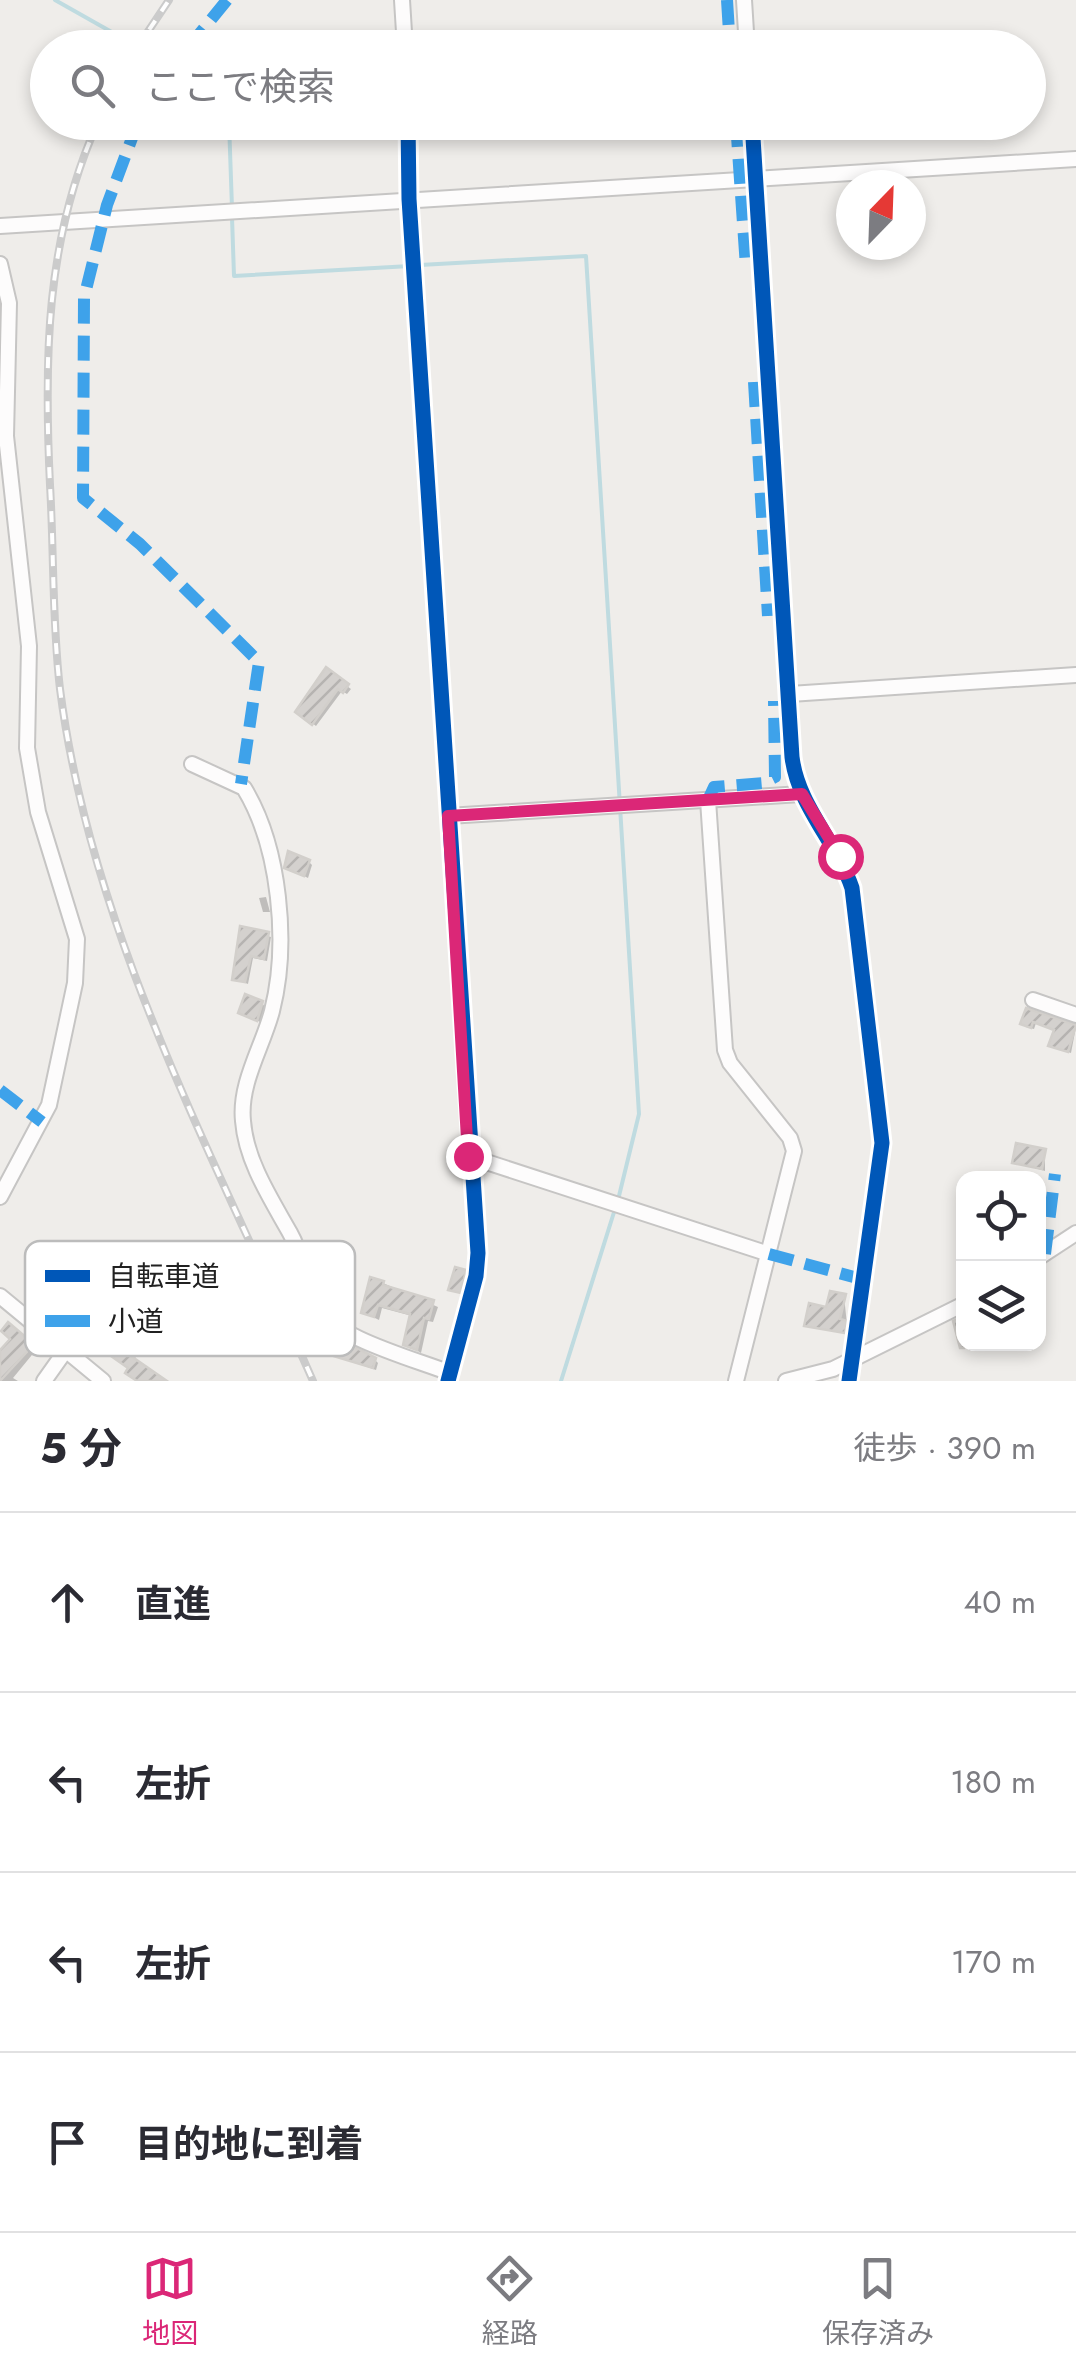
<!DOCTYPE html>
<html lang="ja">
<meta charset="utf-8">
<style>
body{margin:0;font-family:Jost,"Noto Sans JP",sans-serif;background:#f7f7f7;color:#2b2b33}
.controls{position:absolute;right:30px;bottom:30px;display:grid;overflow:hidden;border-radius:20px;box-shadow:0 5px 15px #0003}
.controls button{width:90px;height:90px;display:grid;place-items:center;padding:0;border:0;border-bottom:2px solid #e1e1e2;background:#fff;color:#2b2b33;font:50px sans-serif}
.compass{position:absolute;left:836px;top:170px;width:90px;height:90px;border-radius:50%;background:#fff;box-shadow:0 5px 15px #0003;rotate:23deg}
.stop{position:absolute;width:30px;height:30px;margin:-22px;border:8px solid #db2777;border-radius:50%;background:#fff}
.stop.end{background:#db2777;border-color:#fff;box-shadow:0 2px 10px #0008}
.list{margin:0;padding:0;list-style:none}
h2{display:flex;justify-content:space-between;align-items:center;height:130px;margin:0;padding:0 40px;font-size:42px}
h2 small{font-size:32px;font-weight:400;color:#7c7c81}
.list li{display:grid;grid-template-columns:65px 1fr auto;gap:30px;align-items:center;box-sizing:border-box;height:180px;padding:0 40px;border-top:2px solid #e1e1e2}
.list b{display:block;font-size:38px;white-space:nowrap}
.list em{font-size:32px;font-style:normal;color:#7c7c81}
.icon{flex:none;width:55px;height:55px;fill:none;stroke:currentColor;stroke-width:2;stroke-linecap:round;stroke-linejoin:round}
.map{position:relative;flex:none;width:1076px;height:1381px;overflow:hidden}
.search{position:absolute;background:#fff;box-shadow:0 5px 15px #0003;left:30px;right:30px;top:30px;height:110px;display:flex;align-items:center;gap:25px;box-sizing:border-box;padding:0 35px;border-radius:55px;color:#7c7c81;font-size:38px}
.sheet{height:850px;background:#fff}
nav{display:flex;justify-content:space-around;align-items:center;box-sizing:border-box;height:140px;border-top:2px solid #e1e1e2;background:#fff;font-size:28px;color:#7c7c81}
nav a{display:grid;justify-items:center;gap:5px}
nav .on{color:#db2777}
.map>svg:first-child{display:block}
</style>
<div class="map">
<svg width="1076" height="1381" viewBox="0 0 1076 1381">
<defs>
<pattern id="building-hatch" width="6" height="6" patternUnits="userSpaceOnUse" patternTransform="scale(2.5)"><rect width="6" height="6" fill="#d4d1ce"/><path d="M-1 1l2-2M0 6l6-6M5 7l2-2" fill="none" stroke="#b6b3b1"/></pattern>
</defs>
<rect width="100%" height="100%" fill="#efedea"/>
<g fill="#0003">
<polygon points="326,671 351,689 347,694 342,691 316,726 302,715"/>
<polygon points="309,862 312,865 308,878 287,867"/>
<polygon points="266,897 270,912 263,912 259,898"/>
<polygon points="242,929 271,937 267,961 253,958 248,984 235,979"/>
<polygon points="262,1003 265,1007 260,1022 241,1012"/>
<polygon points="1028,1011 1076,1027 1071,1053 1051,1046 1056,1031 1036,1023 1034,1029 1026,1027"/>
<polygon points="1045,1151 1045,1171 1014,1162"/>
<polygon points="465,1272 468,1276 464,1295 451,1289"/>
<polygon points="383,1283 438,1307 433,1322 428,1321 421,1353 406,1344 412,1316 382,1308 379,1320 363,1312"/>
<polygon points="844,1296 848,1334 807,1325 828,1310"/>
<polygon points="9,1325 36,1350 13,1378 18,1381 0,1381 0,1355 13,1339"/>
<polygon points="120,1337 143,1347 133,1361 162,1381 143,1381 104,1349"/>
<polygon points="335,1356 375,1360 378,1363 376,1370"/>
</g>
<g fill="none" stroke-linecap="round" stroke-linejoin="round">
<g stroke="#bfdbe0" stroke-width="4">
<polyline points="55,0 140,48"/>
<polyline points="229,122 232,208"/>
<polyline points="232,217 234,276 410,266"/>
<polyline points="420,265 586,256 639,1114 618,1200"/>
<polyline points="561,1381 615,1209"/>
</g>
</g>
<g fill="url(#building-hatch)" stroke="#d2cfcb" stroke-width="2.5">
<polygon points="326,667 349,684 343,693 338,689 312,725 295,712"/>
<polygon points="288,851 310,860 304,876 284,868"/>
<polygon points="240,926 269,932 264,959 251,956 245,982 232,980"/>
<polygon points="245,994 263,1001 257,1021 238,1013"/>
<polygon points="1026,1008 1076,1025 1068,1052 1048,1046 1054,1030 1033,1022 1031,1028 1020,1024"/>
<polygon points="1016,1143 1046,1149 1042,1169 1012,1163"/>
<polygon points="455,1267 466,1270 461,1293 448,1290"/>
<polygon points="370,1277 384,1281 383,1285 434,1300 429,1319 424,1318 417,1350 403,1345 410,1314 378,1305 374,1317 361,1313"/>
<polygon points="830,1291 846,1294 840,1319 847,1321 845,1333 804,1326 809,1303 826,1307"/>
<polygon points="964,1316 964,1348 960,1348 953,1321"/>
<polygon points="8,1322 34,1344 0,1381 0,1350 10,1339 1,1331"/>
<polygon points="119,1334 142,1342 131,1356 167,1381 137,1381 125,1373 128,1368 101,1349 109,1338 114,1342"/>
<polygon points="337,1338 376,1358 373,1368 333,1356"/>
</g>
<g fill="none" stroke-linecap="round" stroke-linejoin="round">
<g stroke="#c6c5c4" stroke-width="18">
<g id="minor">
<polyline points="402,0 405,48"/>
<polyline points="744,0 747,48"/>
<polyline points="408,122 409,199 478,1253 476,1276 448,1381"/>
<path d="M752,122L792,757C798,806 836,841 852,888L882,1143L849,1381"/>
<polyline points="0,226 1076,159"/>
<polyline points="0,264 9,303 6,436 29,646 27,748 38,812 77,939 75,983 49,1105 0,1197"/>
<polyline points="790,694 1076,675"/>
<path d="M192,764L244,788C280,847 289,944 272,1011C263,1046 239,1083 243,1121C246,1161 271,1199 290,1233C303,1256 306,1281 316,1305C330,1337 418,1360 450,1373"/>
<polyline points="708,800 725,1050 730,1063 790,1138 794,1151 736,1381"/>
<polyline points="448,816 801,794"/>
<polyline points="1033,1000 1076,1015"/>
<polyline points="468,1156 769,1254"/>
<polyline points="1038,1258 1076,1233"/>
<polyline points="0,1296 103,1381"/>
<polyline points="44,1381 66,1350"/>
<polyline points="786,1381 833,1369 964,1304"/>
</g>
</g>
<use href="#minor" stroke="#fdfcfc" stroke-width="14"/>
<g stroke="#cbcbcb" stroke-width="8">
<g id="rail">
<polyline points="137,48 169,0"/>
<path d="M98,122C45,239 44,360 50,485C54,553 52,621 60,689C91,933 215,1158 313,1381"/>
</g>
</g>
<use href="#rail" stroke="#fff" stroke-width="4" stroke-dasharray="11" stroke-linecap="butt"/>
<g stroke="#3ea2ea" stroke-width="12" stroke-dasharray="25 12" stroke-linecap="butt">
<polyline points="727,0 730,48"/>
<polyline points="188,48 227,0"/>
<polyline points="138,122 107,205 84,298 83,498 140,544 259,662 241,784"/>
<polyline points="736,122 746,267"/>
<polyline points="754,382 768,616"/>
<polyline points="708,800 714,787 763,783 775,777 774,701"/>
<polyline points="0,1090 42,1122"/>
<polyline points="769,1254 865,1280"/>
<polyline points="1045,1254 1055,1174"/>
</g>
<g stroke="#fff" stroke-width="21">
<g id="cycleway">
<polyline points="408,122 409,199 478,1253 476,1276 448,1381"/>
<path d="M752,122L792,757C798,806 836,841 852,888L882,1143L849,1381"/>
</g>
</g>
<use href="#cycleway" stroke="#0057b8" stroke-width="15"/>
</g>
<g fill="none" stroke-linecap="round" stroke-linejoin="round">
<polyline stroke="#db2777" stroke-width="12" points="468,1156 448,816 802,794 840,856"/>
</g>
<rect x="25" y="1241" width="330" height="115" rx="15" fill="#fff" stroke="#bcbcbc" stroke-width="2.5"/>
<rect x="45" y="1270" width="45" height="12" fill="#0057b8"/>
<rect x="45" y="1315" width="45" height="12" fill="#3ea2ea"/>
<g font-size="28" fill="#212121">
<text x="108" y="1286">自転車道</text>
<text x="108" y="1331">小道</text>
</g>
</svg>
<div class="controls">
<button><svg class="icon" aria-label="locate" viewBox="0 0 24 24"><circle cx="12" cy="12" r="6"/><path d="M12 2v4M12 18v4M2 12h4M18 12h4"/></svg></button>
<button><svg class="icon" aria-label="layers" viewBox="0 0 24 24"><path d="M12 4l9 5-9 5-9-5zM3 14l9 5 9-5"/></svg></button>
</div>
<svg class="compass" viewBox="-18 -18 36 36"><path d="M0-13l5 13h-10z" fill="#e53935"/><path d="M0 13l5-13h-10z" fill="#7c7c81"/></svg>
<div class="stop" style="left:840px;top:856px"></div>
<div class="stop end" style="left:468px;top:1156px"></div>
<div class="search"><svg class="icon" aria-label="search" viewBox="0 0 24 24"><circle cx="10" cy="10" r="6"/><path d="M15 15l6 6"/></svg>ここで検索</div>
</div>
<section class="sheet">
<h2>5 分<small>徒歩 · 390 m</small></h2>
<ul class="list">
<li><svg class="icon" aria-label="ahead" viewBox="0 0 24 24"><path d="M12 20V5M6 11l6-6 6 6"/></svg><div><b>直進</b></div><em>40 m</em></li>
<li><svg class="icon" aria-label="left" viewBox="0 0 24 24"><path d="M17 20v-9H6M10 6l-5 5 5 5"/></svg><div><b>左折</b></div><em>180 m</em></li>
<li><svg class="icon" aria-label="left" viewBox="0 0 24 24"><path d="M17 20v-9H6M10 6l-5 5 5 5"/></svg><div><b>左折</b></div><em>170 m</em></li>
<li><svg class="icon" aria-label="arrive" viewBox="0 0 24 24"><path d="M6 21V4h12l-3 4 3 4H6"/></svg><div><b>目的地に到着</b></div></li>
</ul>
</section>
<nav>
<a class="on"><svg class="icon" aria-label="map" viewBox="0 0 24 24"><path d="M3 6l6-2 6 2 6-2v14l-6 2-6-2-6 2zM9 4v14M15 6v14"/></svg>地図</a>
<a><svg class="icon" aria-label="directions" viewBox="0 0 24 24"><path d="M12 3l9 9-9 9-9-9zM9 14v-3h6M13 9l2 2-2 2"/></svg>経路</a>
<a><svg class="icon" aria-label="saved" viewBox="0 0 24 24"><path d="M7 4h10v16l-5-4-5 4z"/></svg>保存済み</a>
</nav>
